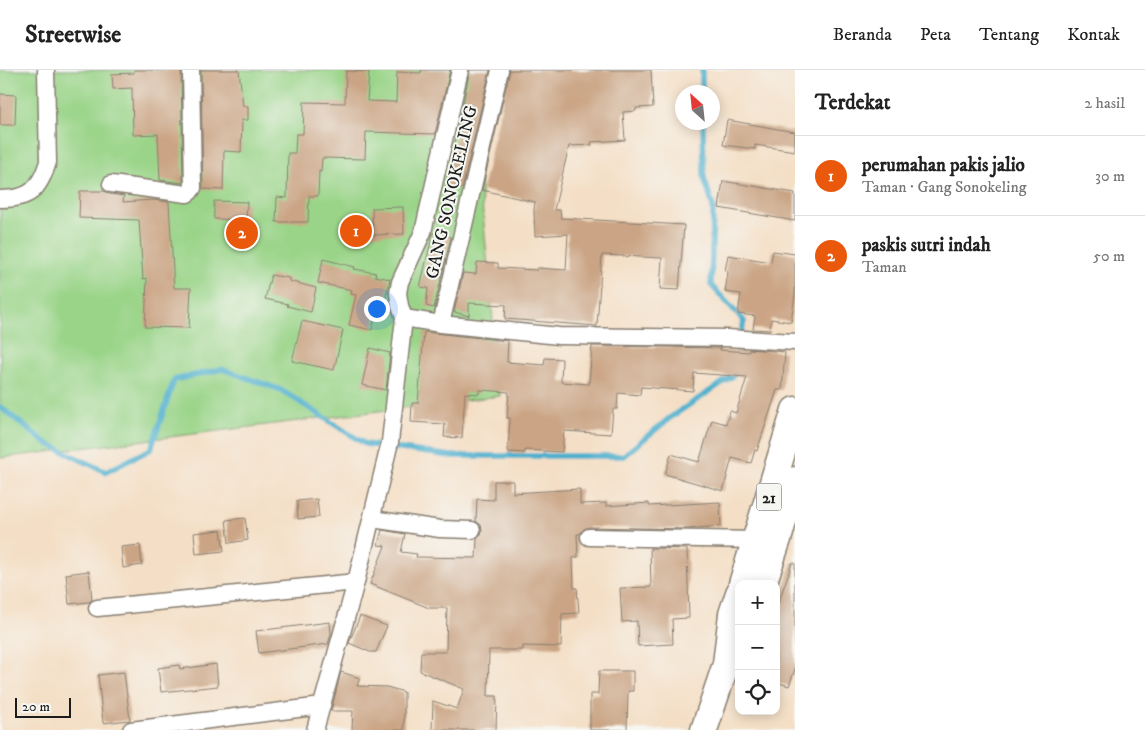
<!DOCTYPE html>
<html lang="id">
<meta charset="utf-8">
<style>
body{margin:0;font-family:"IM FELL DW Pica",serif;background:#f2f2f2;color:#222}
.controls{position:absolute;right:15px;bottom:15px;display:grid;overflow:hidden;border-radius:10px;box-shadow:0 2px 12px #0003}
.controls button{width:45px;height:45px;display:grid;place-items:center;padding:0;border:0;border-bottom:1px solid #e0e0e0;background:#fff;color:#222;font:25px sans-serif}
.compass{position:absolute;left:675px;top:15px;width:45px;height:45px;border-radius:50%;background:#fff;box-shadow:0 2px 12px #0003;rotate:333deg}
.scale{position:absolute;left:15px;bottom:12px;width:56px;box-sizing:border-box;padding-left:5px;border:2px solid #1c1c1c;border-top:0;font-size:14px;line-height:18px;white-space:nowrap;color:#1c1c1c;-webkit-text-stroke:4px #f6f6f2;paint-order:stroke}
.you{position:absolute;left:376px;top:238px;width:18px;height:18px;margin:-12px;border:4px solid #fff;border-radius:50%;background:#1a73e8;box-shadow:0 0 0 8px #1a73e833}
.badge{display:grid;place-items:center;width:32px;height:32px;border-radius:50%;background:#ea580c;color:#fff;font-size:16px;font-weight:700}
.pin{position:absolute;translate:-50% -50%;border:2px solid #fff;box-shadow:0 1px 5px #0006}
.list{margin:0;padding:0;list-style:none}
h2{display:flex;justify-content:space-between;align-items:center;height:65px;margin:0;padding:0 20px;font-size:21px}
h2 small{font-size:16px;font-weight:400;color:#767676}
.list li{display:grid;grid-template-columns:32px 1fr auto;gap:15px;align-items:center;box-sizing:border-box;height:80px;padding:0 20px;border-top:1px solid #e0e0e0}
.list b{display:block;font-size:19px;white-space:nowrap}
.list p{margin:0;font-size:16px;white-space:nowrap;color:#767676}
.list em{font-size:16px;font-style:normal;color:#767676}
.icon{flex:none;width:28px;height:28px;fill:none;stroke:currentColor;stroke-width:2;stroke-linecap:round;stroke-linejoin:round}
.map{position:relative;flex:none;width:795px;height:660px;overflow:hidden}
header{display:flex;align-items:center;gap:30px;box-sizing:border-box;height:70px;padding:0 25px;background:#fff;border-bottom:1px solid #e0e0e0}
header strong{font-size:24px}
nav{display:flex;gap:28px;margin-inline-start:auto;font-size:18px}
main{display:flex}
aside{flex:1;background:#fff}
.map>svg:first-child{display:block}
</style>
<header>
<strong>Streetwise</strong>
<nav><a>Beranda</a><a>Peta</a><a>Tentang</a><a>Kontak</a></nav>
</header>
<main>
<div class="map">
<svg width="795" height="660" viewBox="0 0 795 660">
<rect width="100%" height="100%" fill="#f6f6f2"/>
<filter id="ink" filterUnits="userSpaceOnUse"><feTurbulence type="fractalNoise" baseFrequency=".02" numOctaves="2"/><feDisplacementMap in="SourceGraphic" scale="10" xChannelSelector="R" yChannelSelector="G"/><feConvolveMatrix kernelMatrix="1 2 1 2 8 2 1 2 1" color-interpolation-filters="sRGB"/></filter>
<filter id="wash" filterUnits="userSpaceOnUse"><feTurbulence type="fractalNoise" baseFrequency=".0096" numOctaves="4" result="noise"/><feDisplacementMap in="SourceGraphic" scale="20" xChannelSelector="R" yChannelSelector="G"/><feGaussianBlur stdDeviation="1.12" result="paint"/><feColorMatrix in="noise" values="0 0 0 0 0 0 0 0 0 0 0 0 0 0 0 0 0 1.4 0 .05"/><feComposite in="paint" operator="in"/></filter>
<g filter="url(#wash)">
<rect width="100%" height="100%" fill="#f4dfc6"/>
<polygon fill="#9ad488" stroke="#5b7852" points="0,0 471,0 472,26 500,326 0,388"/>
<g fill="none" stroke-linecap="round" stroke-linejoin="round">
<g stroke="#4fb0ce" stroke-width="5.5">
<polyline points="702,0 702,22"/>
<polyline points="703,52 704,108 713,136 711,215 744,251 736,289"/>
<polyline points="0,337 46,373 106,402 151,379 174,310 222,299 281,320 365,374 451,386 623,386 671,347 734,305 734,300"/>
</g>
</g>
<g id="blocks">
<g fill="#caa484">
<polygon points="134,0 181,0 183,113 160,110 158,64 133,65 132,18 113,19 112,4 134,3"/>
<polygon points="201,0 239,0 243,36 248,36 248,50 242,50 241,82 224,81 223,120 203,119"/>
<polygon points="421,0 450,0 435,64 366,62 365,89 322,88 321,102 319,101 318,126 309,126 308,152 276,152 277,127 287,128 288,83 295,83 296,64 303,64 304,32 345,33 346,1 369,2 367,31 396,32 397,2 421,3"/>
<polygon points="470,0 490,0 462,119 446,116"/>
<polygon points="510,0 651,0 653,37 636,38 636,41 623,42 625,70 591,72 592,75 569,76 554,140 560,140 561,148 684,155 679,220 660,219 662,188 602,185 597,256 505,249 506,235 469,233 469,246 454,242 463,203 476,204 477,192 498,193 498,198 537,200 537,198 566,200 568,164 535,166 534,140 535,132 482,120"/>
<polygon points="0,24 16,25 15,55 0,55"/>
<polygon points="727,50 795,62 795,81 755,75 755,79 723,75"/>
<polygon points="723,111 795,123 795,151 719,138"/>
<polygon points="80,121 104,121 110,124 124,126 123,132 153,130 169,132 174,218 191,218 189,258 145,257 147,208 143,209 139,150 79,148"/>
<polygon points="214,131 247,132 246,150 214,149"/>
<polygon points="403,137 404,164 373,165 372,138"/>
<polygon points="433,163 451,167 434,238 426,236 428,218 420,217"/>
<polygon points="773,181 795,184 795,224 791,252 771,249 770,260 753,259 755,246 738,244 741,224 725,222 728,202 725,201 728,185 771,192"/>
<polygon points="323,189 355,197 354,199 376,203 375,206 390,209 385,231 379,230 372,260 349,255 356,225 351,224 352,220 318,213"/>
<polygon points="271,205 289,208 289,211 316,218 311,242 287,236 288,234 265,229"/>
<polygon points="302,251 343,260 334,300 292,291"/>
<polygon points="424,262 508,271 507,292 544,295 545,288 562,289 561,312 589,314 592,276 721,278 720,280 749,282 749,279 785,282 782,320 777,320 757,381 755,380 751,393 732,388 723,421 665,404 671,384 699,392 712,350 726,354 730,341 736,343 747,307 694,303 693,321 641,317 640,325 618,323 617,339 613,339 611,364 564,361 562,382 525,380 525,383 508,382 510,348 507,348 509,322 479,320 479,324 465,323 462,368 444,367 445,354 411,352 412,333 418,333"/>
<polygon points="370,278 390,283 386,320 362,315"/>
<polygon points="494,411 513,411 513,423 580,419 580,434 606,433 606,436 649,433 649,436 720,432 721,456 687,459 589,457 584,459 580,464 577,464 578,487 573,488 574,518 577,518 579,543 562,544 561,577 523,576 523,580 489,580 488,626 497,626 496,660 432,660 433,631 457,639 464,619 420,601 421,582 446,582 447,538 429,538 370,514 385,476 378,475 382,460 405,464 401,482 417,484 416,487 476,488 477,469 481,465 482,460 481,455 476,451 477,429 494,430"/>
<polygon points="317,429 319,447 298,449 297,431"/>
<polygon points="245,448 248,470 229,473 226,450"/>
<polygon points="221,460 224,481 196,484 194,463"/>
<polygon points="140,475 142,495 123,498 121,477"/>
<polygon points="650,478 687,479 689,548 672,549 673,574 638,576 637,551 622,552 620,518 651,517"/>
<polygon points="792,493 795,493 795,599 789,616 776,612 776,540"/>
<polygon points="89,501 92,529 89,532 69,534 66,504"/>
<polygon points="360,546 387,556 376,582 370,582 349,573"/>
<polygon points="330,552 331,564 328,574 259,583 256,561"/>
<polygon points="216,594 218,616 161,622 158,598 179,595 180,599"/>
<polygon points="599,601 633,601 633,621 628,621 627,660 590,660 590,624 598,624"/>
<polygon points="124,602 130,650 103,653 98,605"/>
<polygon points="341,602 360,608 357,616 387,617 404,622 404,660 352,660 353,641 331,641"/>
</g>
</g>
</g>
<g filter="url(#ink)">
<use href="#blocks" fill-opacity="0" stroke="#887e71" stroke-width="1"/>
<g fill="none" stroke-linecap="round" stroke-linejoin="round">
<g stroke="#887e71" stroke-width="19">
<g id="minor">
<polyline points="460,0 423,162 400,212 398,223 400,236 404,248 441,254 559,266 727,268 795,272"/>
<polyline points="111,114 187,124 190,122 193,118 191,0"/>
<path d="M0,129C30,129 39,120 48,92L46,0"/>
<polyline points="441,254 500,0"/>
<polyline points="372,449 440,459 472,460"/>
<polyline points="589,467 756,470"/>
<polyline points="97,538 356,512"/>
<polyline points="131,660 322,636"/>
<polyline points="315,660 356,512 390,372 404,248"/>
</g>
</g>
<g stroke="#887e71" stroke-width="29">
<g id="trunk">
<polyline points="742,514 795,340"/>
<polyline points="763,514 779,466 795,410"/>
<polyline points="704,660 726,594 732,544 739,523"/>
</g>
</g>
<use href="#minor" stroke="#fff" stroke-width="16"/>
<use href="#trunk" stroke="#fff" stroke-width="26"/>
</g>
</g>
<g text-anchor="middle" stroke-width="4" stroke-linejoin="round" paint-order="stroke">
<rect fill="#f6f6f2" stroke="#5d5d5c" stroke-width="1" x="756.5" y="413.5" width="25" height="27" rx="4"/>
<g font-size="16" font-weight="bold" fill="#1c1c1c">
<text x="769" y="433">21</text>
</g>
<g font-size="18" fill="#1c1c1c" stroke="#f6f6f2">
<text transform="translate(451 122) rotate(-77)" y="6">GANG SONOKELING</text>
</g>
</g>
</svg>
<div class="controls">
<button>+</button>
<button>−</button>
<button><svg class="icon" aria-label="locate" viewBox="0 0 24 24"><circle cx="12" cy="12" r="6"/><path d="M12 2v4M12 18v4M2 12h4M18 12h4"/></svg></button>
</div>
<svg class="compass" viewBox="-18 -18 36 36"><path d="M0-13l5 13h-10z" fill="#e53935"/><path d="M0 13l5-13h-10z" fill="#767676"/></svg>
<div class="scale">20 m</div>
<div class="you"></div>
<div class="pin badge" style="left:356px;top:161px">1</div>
<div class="pin badge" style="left:242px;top:163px">2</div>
</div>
<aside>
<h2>Terdekat<small>2 hasil</small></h2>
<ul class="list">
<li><span class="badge">1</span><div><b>perumahan pakis jalio</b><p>Taman · Gang Sonokeling</p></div><em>30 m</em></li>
<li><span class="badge">2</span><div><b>paskis sutri indah</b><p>Taman</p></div><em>50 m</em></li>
</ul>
</aside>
</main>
